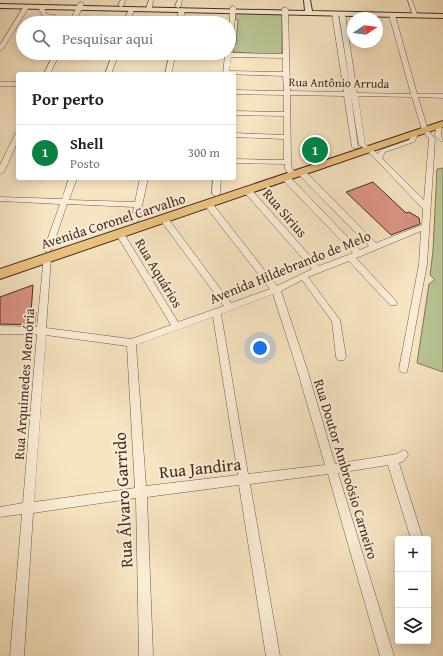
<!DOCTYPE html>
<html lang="pt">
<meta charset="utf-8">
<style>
body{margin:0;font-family:"Gentium Book Plus",serif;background:#f2f2f2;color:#222}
.controls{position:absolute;right:12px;bottom:12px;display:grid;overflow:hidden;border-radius:4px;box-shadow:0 2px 10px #0003}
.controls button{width:36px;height:36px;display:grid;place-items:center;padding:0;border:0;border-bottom:1px solid #e0e0e0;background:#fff;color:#222;font:20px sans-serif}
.compass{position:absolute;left:347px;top:12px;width:36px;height:36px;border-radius:50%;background:#fff;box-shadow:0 2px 10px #0003;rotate:77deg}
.you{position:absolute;left:260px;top:348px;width:14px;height:14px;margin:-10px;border:3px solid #fff;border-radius:50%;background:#1a73e8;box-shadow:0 0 0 6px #1a73e833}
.badge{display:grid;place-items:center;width:26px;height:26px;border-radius:50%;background:#0b8043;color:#fff;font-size:13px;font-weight:700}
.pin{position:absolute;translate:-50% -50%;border:2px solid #fff;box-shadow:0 1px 4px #0006}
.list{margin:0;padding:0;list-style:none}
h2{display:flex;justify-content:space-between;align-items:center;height:52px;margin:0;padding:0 16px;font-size:17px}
h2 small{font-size:13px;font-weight:400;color:#767676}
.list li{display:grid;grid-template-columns:26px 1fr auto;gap:12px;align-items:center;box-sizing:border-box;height:56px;padding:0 16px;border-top:1px solid #e0e0e0}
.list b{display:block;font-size:15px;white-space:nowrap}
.list p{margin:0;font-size:13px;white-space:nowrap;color:#767676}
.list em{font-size:13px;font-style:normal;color:#767676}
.icon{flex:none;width:22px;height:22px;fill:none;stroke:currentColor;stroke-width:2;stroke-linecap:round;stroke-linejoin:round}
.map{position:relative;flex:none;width:443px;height:656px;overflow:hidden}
.search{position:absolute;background:#fff;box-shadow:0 2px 10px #0003;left:16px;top:16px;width:220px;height:44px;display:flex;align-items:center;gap:10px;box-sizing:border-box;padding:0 14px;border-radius:22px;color:#767676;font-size:15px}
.panel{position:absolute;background:#fff;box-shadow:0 2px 10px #0003;left:16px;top:72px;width:220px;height:108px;border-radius:4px}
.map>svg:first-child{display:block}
</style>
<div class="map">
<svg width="443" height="656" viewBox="0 0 443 656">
<rect width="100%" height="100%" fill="#f7e4c1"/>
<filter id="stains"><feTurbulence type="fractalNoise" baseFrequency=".005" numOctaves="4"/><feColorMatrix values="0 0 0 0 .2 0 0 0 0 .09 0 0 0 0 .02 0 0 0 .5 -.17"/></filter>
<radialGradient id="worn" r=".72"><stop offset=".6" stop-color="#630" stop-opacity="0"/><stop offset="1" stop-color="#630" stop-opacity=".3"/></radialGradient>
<g fill="#bac594" stroke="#7e785b">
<polygon points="236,12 282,14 282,54 279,55 233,52 233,45 236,44 238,20 235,19"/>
<polygon points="443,168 443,372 417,363 429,284 435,280 430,275 433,251 437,169"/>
</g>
<g fill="#dc9383" stroke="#432c22">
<polygon points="373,182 406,213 409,212 419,218 420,224 391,235 346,192"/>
<polygon points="33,285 31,313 36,312 35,323 32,325 0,324 0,297"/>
</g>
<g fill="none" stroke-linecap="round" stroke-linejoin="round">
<g stroke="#705a4a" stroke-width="1">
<g id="street">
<polygon points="121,0 125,0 124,5 121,7 118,5"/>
<polygon points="149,0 153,0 152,9 149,11 146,9"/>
<polygon points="178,0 182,0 181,6 178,8 175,6"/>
<polygon points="408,0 412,0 418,17 413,16"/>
<polygon points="81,2 84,4 75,23 69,23 78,4"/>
<polygon points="24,6 29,7 3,49 0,51 0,45"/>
<polygon points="41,6 45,6 45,10 47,14 55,15 55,17 43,16 39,10"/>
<polygon points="233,6 236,8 232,48 229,50 230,8"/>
<polygon points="130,7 135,8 129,23 123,23"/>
<path d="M285,7L288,9L290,91L344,92L332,14L335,12L338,14L351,92L339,14L342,12L345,14L357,93L411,94L389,15L392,13L395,15L417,94H443V98L418,97L428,130L435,139L427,264L407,372L404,373L401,372L399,369L419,264L421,231L356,258L396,301L397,303L396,305H390L349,261L308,277L340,320L346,357L344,360H338L336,357L332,321L302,280L281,291L307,369L335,464L397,454L403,450L407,452L408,455L404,461L399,463L423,539H411L388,465L338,473L394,656H380L328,474L250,484L280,656H266L239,485L147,497L153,656H139L136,498L33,513L24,656H10L22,514L0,517V507L23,503L37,334H0V326L37,327L44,256H50L51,258L46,328L131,339L171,325L116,234L117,232H123L178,322L224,306L161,221V217H167L231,303L270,289L206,207V203H212L277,286L312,269L245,193V189H251L319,266L353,253L283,180V176H289L360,250L369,246L298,174V170H304L376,243L422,225L423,209L367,150L359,145L351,96L358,147L357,148H353L352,147L344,96L290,95L291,162L292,169L298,175L297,177H291L285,169V164L234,163V159L284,160V139L234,137V133L284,135V116L234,115V111L284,112V95L234,94V90L284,91L283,76L223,74L225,55L226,53H229V51L232,53L283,54L282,9ZM231,57L283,58V72L229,71ZM358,96L412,97L422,130L429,139L424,200L382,158L385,152L414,142L419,133L418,132H414L409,140L381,150L378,154L365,144ZM273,294L297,369L325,465L248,474L221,314ZM213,317L238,475L146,486L136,345ZM46,335L127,346L135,488L34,502Z"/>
<polygon points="182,8 185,10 182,23 176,23 179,10"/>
<polygon points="54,53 60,53 50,74 44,74"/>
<polygon points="113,53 119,53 111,74 105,74"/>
<polygon points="170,53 176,53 171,74 165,74"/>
<rect x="0" y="82" width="18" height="4"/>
<polygon points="439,124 442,126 441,136 443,141 441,141 435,136 436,126"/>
<polygon points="18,132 18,141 4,172 0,174 0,165 15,134"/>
<polygon points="69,178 77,178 69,200 135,202 140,178 148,178 139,220 135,223 131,220 134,207 67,204 52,249 48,252 45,251 44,249 60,204 0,201 0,197 62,199"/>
<polygon points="213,178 221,178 220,194 216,196 212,194"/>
</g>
</g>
<g stroke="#432c22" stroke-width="2">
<polygon id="secondary" points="304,0 310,0 312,11 443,14 443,18 0,8 0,4 305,11"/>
</g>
<g stroke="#432c22" stroke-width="2">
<polygon id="primary" points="443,121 443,127 0,279 0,269"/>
</g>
<use href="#street" fill="#faedd7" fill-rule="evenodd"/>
<use href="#secondary" fill="#faedd7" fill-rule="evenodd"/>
<use href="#primary" fill="#ecc280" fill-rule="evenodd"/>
</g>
<g text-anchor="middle" stroke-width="4" stroke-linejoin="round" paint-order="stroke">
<g font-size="12" fill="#432c22" stroke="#faedd7">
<text transform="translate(339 83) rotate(1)" y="4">Rua Antônio Arruda</text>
</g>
<g font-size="14" fill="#432c22" stroke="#faedd7">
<text transform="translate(285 213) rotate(49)" y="5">Rua Sirius</text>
<text transform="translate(113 221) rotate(-18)" y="5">Avenida Coronel Carvalho</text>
<text transform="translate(290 267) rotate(-22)" y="5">Avenida Hildebrando de Melo</text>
<text transform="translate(159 273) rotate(59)" y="5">Rua Aquários</text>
<text transform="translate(24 384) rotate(-86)" y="5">Rua Arquimedes Memória</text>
<text transform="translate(346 469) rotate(73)" y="5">Rua Doutor Ambroósio Carneiro</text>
</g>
<g font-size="17" fill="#432c22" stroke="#faedd7">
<text transform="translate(200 468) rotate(-6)" y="6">Rua Jandira</text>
<text transform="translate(123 500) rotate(-93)" y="6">Rua Álvaro Garrido</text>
</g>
</g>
<rect width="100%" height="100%" filter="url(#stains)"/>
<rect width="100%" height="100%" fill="url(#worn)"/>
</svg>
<div class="controls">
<button>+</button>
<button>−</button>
<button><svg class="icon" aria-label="layers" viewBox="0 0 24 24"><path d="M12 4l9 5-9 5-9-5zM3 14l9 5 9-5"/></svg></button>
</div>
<svg class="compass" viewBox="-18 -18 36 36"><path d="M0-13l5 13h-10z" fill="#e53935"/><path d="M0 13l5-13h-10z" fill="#767676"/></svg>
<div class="you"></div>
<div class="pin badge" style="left:315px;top:150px">1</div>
<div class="search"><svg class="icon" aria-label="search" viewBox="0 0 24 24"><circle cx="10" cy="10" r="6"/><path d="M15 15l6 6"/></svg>Pesquisar aqui</div>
<section class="panel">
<h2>Por perto<small></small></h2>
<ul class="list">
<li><span class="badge">1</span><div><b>Shell</b><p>Posto</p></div><em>300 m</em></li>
</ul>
</section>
</div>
